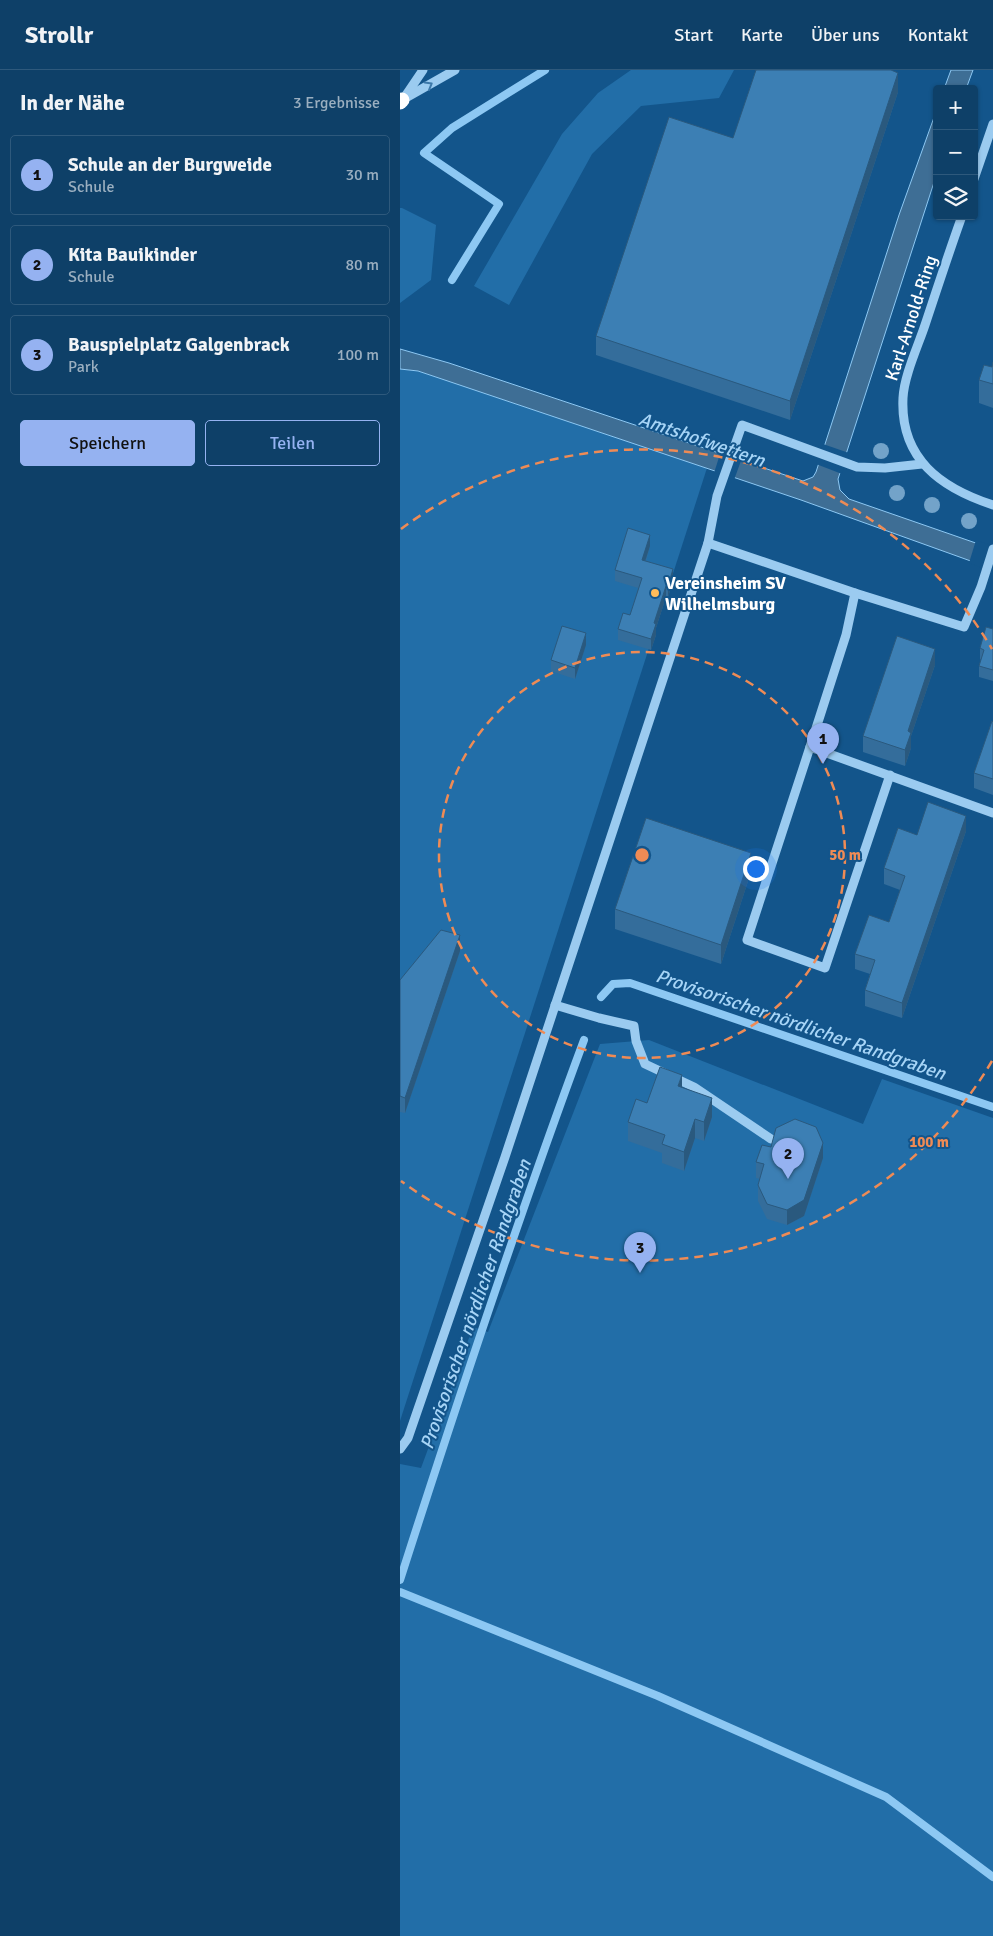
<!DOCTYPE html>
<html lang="de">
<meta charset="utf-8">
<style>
body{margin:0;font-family:Signika,sans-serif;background:#17476e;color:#f1f3f6}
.controls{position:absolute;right:15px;top:15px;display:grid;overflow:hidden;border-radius:5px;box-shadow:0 1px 4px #0004}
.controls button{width:45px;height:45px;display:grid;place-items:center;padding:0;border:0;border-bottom:1px solid #2e597c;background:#0e4068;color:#f1f3f6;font:25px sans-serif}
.you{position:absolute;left:355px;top:798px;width:18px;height:18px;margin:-12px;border:4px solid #fff;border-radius:50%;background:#1a73e8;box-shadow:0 0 0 8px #1a73e833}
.badge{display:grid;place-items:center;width:32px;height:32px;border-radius:50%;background:#95b2f1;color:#111;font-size:16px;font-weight:700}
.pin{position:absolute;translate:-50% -41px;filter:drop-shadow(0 1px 2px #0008)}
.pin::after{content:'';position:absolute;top:26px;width:18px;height:15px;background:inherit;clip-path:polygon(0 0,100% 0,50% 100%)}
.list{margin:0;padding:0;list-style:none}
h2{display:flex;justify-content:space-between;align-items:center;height:65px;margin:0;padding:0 20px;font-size:21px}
h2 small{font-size:16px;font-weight:400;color:#9bafc0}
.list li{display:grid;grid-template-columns:32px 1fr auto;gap:15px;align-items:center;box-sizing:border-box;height:80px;margin:0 10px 10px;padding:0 10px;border:1px solid #2e597c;border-radius:5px}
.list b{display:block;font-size:19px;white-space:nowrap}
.list p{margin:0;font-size:16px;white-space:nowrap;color:#9bafc0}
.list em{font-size:16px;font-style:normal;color:#9bafc0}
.actions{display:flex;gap:10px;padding:15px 20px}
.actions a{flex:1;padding:11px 0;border:1px solid #95b2f1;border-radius:5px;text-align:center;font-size:18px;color:#95b2f1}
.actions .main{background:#95b2f1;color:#111}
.icon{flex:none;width:28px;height:28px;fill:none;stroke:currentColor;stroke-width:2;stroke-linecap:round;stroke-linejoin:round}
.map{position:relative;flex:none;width:593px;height:1866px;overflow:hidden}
header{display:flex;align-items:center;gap:30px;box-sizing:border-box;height:70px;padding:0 25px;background:#0e4068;border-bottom:1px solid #2e597c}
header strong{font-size:24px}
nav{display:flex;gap:28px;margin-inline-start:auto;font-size:18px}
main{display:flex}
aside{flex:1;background:#0e4068}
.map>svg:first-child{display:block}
</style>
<header>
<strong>Strollr</strong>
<nav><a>Start</a><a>Karte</a><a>Über uns</a><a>Kontakt</a></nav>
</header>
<main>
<aside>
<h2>In der Nähe<small>3 Ergebnisse</small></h2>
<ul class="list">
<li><span class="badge">1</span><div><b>Schule an der Burgweide</b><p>Schule</p></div><em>30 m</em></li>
<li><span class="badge">2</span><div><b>Kita Bauikinder</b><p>Schule</p></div><em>80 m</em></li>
<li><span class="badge">3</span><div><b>Bauspielplatz Galgenbrack</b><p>Park</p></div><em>100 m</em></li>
</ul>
<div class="actions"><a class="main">Speichern</a><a>Teilen</a></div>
</aside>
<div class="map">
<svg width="593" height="1866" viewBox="0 0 593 1866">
<rect width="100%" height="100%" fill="#13558b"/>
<g fill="#226ea8">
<polygon points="231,0 334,0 319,28 241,36 192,84 109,235 74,216 162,64 198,23"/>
<polygon points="0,138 2,138 36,155 31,210 0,233"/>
<polygon points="0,299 18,301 307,398 0,1351"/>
<polygon points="249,970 463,1054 482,1009 593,1048 593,1866 0,1866 0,1394 21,1398 73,1257 88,1262 200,974"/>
</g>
<g fill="#3e6e95" stroke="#8dc8f3">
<polygon points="551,0 573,0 566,19 544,19"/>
<polygon points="537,39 537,103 438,409 440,420 449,429 593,479 593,499 401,430 18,301 0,299 0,279 49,293 403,411 413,407 416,402 499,145"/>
</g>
<g fill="#13558b">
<polygon points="423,374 449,383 442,404 416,394"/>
<polygon points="321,381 342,388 334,410 314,403"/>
<polygon points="576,470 593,476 593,502 569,493"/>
</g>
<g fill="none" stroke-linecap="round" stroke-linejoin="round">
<g stroke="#8dc8f3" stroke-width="8">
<polyline points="52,210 99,134 24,83 52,58 145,0"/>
<polyline points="201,927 213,914 230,913 593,1037"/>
<path d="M0,1510C58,1329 118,1148 184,970"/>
<polyline points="0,1522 258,1626 486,1727 593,1807"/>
</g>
<g stroke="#9bcbf0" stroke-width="9">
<polyline points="4,28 23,0"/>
<polyline points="2,30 55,0"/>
<polyline points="574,109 593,54"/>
<path d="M562,146C549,182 537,219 525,255C518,276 504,306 503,328C500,389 541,418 593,435"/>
<polyline points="308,473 455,523"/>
<polyline points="593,479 581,517 564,557 455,523 446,565 410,677 593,743"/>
<polyline points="410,677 347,870 425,898 490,705"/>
<polyline points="155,935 199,948 234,956 236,971 245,994 294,1017 371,1069"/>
<polyline points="0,1379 8,1368 105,1087 308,473 317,426 342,355 457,397 485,398 522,394"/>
</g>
<polyline stroke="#fff" stroke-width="15" points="0,32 2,30"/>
</g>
<g fill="#73a3c9">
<circle cx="481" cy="381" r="8"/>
<circle cx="497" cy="423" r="8"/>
<circle cx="532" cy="435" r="8"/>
<circle cx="569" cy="451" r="8"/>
</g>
<g fill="#346d9b">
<polygon points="498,22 390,350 196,285 196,266 333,68"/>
<polygon points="593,292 593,338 579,333 579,310 592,297"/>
<polygon points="250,476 246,491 273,511 268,527 266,527 256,558 256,565 251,580 218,570 218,559 230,545 238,518 215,511 215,500"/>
<polygon points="593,559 593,611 579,607 579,596 581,590 580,589 580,578"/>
<polygon points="186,575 175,609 151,601 151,590"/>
<polygon points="535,595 511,666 511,678 505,696 463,682 463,666"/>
<polygon points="593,652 593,725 574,718 574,703"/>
<polygon points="566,761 502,948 465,936 465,920 470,904 455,899 455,884 489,852 500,820 484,814 484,798 517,765"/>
<polygon points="351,802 321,894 215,859 215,839"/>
<polygon points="60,881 5,1043 0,1042 0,910"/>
<polygon points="282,1018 312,1047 304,1071 295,1068 284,1101 262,1093 262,1083 228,1071 228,1052 247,1033"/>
<polygon points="371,1077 423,1088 404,1146 387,1155 367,1149 358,1131 358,1115 360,1109 356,1108 356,1092"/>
</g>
<g fill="#2a597e">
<polygon points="498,3 498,22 390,350 390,331"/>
<polygon points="250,465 250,476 242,501 242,490"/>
<polygon points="273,499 273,511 268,527 268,516"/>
<polygon points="266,516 266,527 256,558 256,565 251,580 251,569 254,553"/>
<polygon points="186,563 186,575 175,609 175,598"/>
<polygon points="535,579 535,595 511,666 511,678 505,696 505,680 508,661"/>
<polygon points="566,746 566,761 502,948 502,933"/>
<polygon points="351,783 351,802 321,894 321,875"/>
<polygon points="60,865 60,881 5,1043 5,1028"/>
<polygon points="282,1005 282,1024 278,1016"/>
<polygon points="312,1028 312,1047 304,1071 304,1052"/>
<polygon points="295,1049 295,1068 284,1101 284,1082"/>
<polygon points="423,1073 423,1088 404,1146 387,1155 387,1140"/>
</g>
<g fill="#3c7fb4" stroke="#2a597e">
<polygon points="356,0 491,0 498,3 390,331 196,266 269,47 333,68"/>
<polygon points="593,292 593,314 579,310 584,295 592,297"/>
<polygon points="228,458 250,465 242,490 273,499 268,516 266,516 254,553 256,554 251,569 218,559 223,543 230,545 242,508 215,500"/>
<polygon points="162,556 186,563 175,598 151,590"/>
<polygon points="586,557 593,559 593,600 579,596 584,580 580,578"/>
<polygon points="497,566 535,579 508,661 511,663 505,680 463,666"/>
<polygon points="592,651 593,652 593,709 574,703"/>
<polygon points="528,732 566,746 502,933 465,920 475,890 455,884 469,845 489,852 505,806 484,798 498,758 517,765"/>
<polygon points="246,748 351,783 321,875 215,839"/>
<polygon points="41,860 60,865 5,1028 0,1026 0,910"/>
<polygon points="260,997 282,1005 278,1016 312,1028 304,1052 295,1049 284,1082 262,1074 265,1065 228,1052 236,1029 247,1033"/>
<polygon points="395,1049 416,1057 423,1073 404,1130 387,1140 367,1134 358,1115 364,1094 356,1092 362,1075 371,1077 376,1058"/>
</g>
<defs><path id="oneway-chevron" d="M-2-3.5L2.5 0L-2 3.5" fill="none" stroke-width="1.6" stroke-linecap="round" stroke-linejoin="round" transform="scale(1.25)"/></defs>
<use stroke="#3c78a9" href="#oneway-chevron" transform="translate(29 15) rotate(-30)"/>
<g fill="none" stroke="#ef8b55" stroke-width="2.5" stroke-dasharray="9 6">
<circle cx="242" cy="785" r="203"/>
<path d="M592 991A406 406 0 0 1 1 1111M1 459A406 406 0 0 1 592 579"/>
</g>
<circle fill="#ffbc5a" stroke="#13558b" stroke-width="2" cx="255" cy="523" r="5"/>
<g text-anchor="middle" stroke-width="4" stroke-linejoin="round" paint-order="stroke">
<g font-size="18" fill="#fff" stroke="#13558b">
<text transform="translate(511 248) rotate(-72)" y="6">Karl-Arnold-Ring</text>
</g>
<g font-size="18" font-weight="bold" fill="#fff" stroke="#13558b" text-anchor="start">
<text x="265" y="519">Vereinsheim SV<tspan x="265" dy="21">Wilhelmsburg</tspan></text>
</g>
<g font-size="19" font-style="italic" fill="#a7d5f7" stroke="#13558b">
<text transform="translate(302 369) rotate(19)" y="7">Amtshofwettern</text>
<text transform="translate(401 954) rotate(19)" y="7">Provisorischer nördlicher Randgraben</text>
<text transform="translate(75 1234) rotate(-71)" y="7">Provisorischer nördlicher Randgraben</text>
</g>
</g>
<circle cx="242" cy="785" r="8" fill="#ef8b55" stroke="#13558b" stroke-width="2.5"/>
<g font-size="15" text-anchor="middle" font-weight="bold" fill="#ef8b55" stroke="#13558b" stroke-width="4" stroke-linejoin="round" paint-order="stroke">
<text x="445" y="790">50 m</text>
<text x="529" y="1077">100 m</text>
</g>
</svg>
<div class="controls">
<button>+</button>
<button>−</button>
<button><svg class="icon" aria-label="layers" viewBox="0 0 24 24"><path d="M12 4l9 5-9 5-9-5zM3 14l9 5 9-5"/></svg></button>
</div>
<div class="you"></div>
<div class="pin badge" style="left:423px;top:694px">1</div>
<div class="pin badge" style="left:388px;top:1109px">2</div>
<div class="pin badge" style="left:240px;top:1203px">3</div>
</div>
</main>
